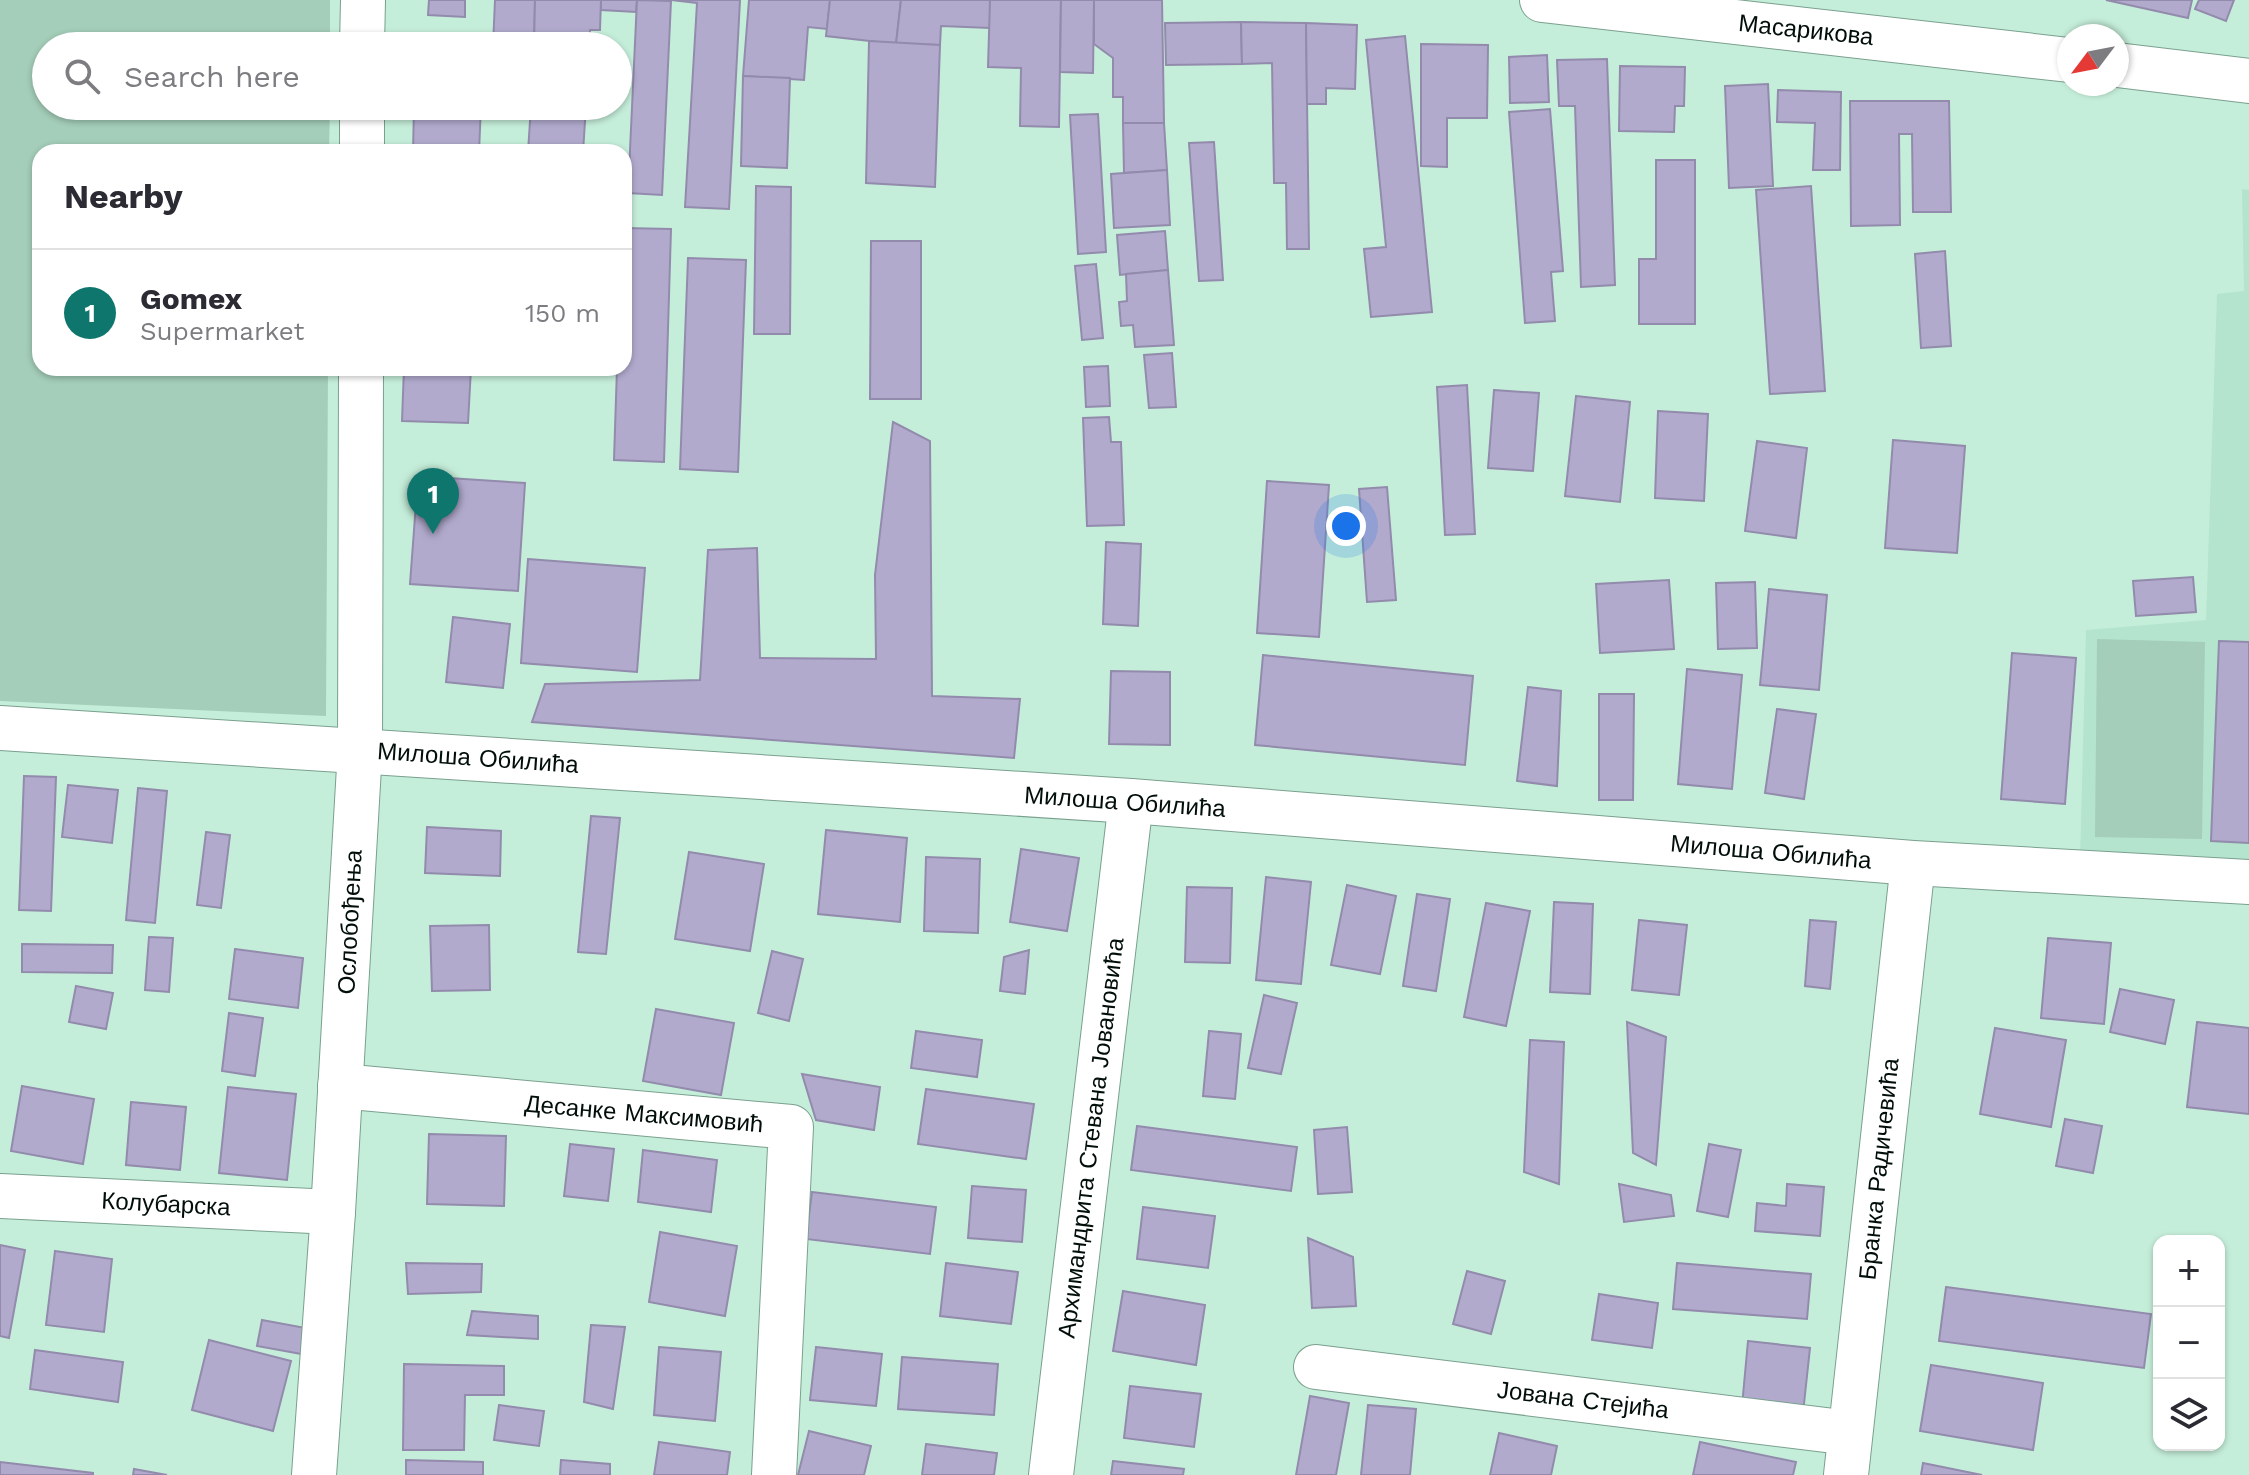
<!DOCTYPE html>
<meta charset="utf-8">
<style>
body{margin:0;font-family:"Work Sans",sans-serif;background:#f7f7f7;color:#2b2b33}
.controls{position:absolute;right:24px;bottom:24px;display:grid;overflow:hidden;border-radius:16px;box-shadow:0 2px 6px #0004}
.controls button{width:72px;height:72px;display:grid;place-items:center;padding:0;border:0;border-bottom:2px solid #e1e1e2;background:#fff;color:#2b2b33;font:40px sans-serif}
.compass{position:absolute;left:2057px;top:24px;width:72px;height:72px;border-radius:50%;background:#fff;box-shadow:0 2px 6px #0004;rotate:238deg}
.you{position:absolute;left:1346px;top:526px;width:28px;height:28px;margin:-20px;border:6px solid #fff;border-radius:50%;background:#1a73e8;box-shadow:0 0 0 12px #1a73e833}
.badge{display:grid;place-items:center;width:52px;height:52px;border-radius:50%;background:#0f766e;color:#fff;font-size:26px;font-weight:700}
.pin{position:absolute;translate:-50% -66px;filter:drop-shadow(0 2px 4px #0008)}
.pin::after{content:'';position:absolute;top:42px;width:28px;height:24px;background:inherit;clip-path:polygon(0 0,100% 0,50% 100%)}
.list{margin:0;padding:0;list-style:none}
h2{display:flex;justify-content:space-between;align-items:center;height:104px;margin:0;padding:0 32px;font-size:34px}
h2 small{font-size:26px;font-weight:400;color:#7c7c81}
.list li{display:grid;grid-template-columns:52px 1fr auto;gap:24px;align-items:center;box-sizing:border-box;height:128px;padding:0 32px;border-top:2px solid #e1e1e2}
.list b{display:block;font-size:30px;white-space:nowrap}
.list p{margin:0;font-size:26px;white-space:nowrap;color:#7c7c81}
.list em{font-size:26px;font-style:normal;color:#7c7c81}
.icon{flex:none;width:44px;height:44px;fill:none;stroke:currentColor;stroke-width:2;stroke-linecap:round;stroke-linejoin:round}
.map{position:relative;flex:none;width:2249px;height:1475px;overflow:hidden}
.search{position:absolute;background:#fff;box-shadow:0 2px 6px #0004;left:32px;top:32px;width:600px;height:88px;display:flex;align-items:center;gap:20px;box-sizing:border-box;padding:0 28px;border-radius:44px;color:#7c7c81;font-size:30px}
.panel{position:absolute;background:#fff;box-shadow:0 2px 6px #0004;left:32px;top:144px;width:600px;height:232px;border-radius:24px}
.map>svg:first-child{display:block}
</style>
<div class="map">
<svg width="2249" height="1475" viewBox="0 0 2249 1475">
<rect width="100%" height="100%" fill="#c5eeda"/>
<polygon fill="#b4e4cd" points="2242,189 2249,190 2249,868 2080,861 2086,630 2206,620 2217,294 2244,291"/>
<g fill="#a4ceb9">
<polygon points="0,0 330,0 330,46 46,46 46,106 330,106 329,152 40,152 40,368 328,368 326,716 0,701"/>
<polygon points="2097,639 2205,642 2202,839 2095,837"/>
</g>
<g fill="#b1aacd" stroke="#928bac" stroke-width="2">
<polygon points="429,0 465,0 465,17 428,15"/>
<polygon points="495,0 535,0 534,46 493,46"/>
<polygon points="535,0 601,0 600,30 590,30 589,46 534,46"/>
<polygon points="601,0 637,0 636,12 601,10"/>
<polygon points="637,0 671,1 662,195 628,193"/>
<polygon points="740,0 729,209 685,207 697,3 671,0"/>
<polygon points="749,0 830,0 827,29 808,27 804,80 743,76"/>
<polygon points="830,0 901,0 896,44 826,36"/>
<polygon points="901,0 990,0 990,28 941,26 940,45 896,44"/>
<polygon points="990,0 1061,0 1059,127 1020,126 1021,68 988,67"/>
<polygon points="1061,0 1094,0 1093,73 1060,72"/>
<polygon points="1094,0 1162,0 1164,123 1123,123 1123,97 1113,97 1113,58 1094,44"/>
<polygon points="2106,0 2192,0 2188,18"/>
<polygon points="2199,0 2234,0 2226,21 2195,9"/>
<polygon points="1241,22 1242,64 1166,65 1165,23"/>
<polygon points="1241,22 1306,23 1309,249 1287,249 1286,183 1274,183 1272,63 1242,64"/>
<polygon points="1306,23 1357,25 1355,89 1326,88 1326,104 1307,104"/>
<polygon points="1405,36 1432,312 1371,317 1364,249 1386,247 1366,40"/>
<polygon points="869,41 940,45 935,187 866,183"/>
<polygon points="1421,44 1488,45 1487,118 1447,118 1447,167 1421,166"/>
<polygon points="1547,55 1549,102 1510,103 1509,57"/>
<polygon points="1607,59 1615,285 1581,287 1575,106 1559,106 1557,60"/>
<polygon points="1620,66 1685,67 1684,106 1675,106 1674,132 1619,131"/>
<polygon points="743,76 790,78 787,168 741,166"/>
<polygon points="1768,84 1773,186 1729,188 1725,86"/>
<polygon points="1778,90 1841,92 1840,170 1813,170 1815,123 1777,122"/>
<polygon points="1850,101 1949,101 1951,212 1913,212 1912,134 1899,134 1900,225 1851,226"/>
<polygon points="414,106 481,106 479,152 413,152"/>
<polygon points="531,106 586,106 583,152 528,152"/>
<polygon points="1550,109 1563,271 1551,272 1555,321 1525,323 1509,112"/>
<polygon points="1098,114 1106,252 1078,254 1070,115"/>
<polygon points="1123,123 1164,123 1167,170 1124,173"/>
<polygon points="1214,142 1223,280 1199,281 1189,143"/>
<polygon points="1656,160 1695,160 1695,324 1639,324 1639,259 1656,259"/>
<polygon points="1167,170 1170,225 1114,228 1111,174"/>
<polygon points="756,186 791,187 790,334 754,334"/>
<polygon points="1811,186 1825,391 1770,394 1756,190"/>
<polygon points="624,228 671,229 664,462 614,460 617,368 624,368"/>
<polygon points="1165,231 1168,270 1120,275 1117,235"/>
<polygon points="871,241 921,241 921,399 870,399"/>
<polygon points="1945,251 1951,346 1921,348 1915,254"/>
<polygon points="688,258 746,260 738,472 680,469"/>
<polygon points="1096,264 1103,338 1082,340 1075,266"/>
<polygon points="1168,270 1174,345 1135,347 1133,325 1121,326 1119,302 1127,301 1126,274"/>
<polygon points="1172,353 1176,407 1149,408 1144,355"/>
<polygon points="1108,366 1110,406 1086,407 1084,367"/>
<polygon points="404,368 471,368 468,423 402,421"/>
<polygon points="1467,385 1475,534 1445,535 1437,387"/>
<polygon points="1494,390 1539,393 1533,471 1488,468"/>
<polygon points="1576,396 1630,402 1620,502 1565,496"/>
<polygon points="1658,411 1708,414 1704,501 1655,498"/>
<polygon points="1109,417 1111,442 1121,442 1124,525 1087,526 1083,418"/>
<polygon points="893,422 930,441 932,696 1020,699 1014,758 532,722 545,684 700,680 708,550 757,548 760,658 876,659 875,575"/>
<polygon points="1893,440 1965,446 1957,553 1885,548"/>
<polygon points="1757,441 1807,448 1796,538 1745,531"/>
<polygon points="418,476 525,483 518,591 410,584"/>
<polygon points="1267,481 1329,485 1319,637 1257,633"/>
<polygon points="1387,487 1396,600 1367,602 1359,489"/>
<polygon points="1106,542 1141,544 1138,626 1103,624"/>
<polygon points="528,559 645,568 637,672 521,663"/>
<polygon points="2193,577 2196,612 2136,616 2133,581"/>
<polygon points="1669,580 1674,649 1600,653 1596,584"/>
<polygon points="1755,582 1757,648 1718,649 1716,583"/>
<polygon points="1769,589 1827,595 1819,690 1760,685"/>
<polygon points="453,617 510,624 503,688 446,682"/>
<polygon points="2219,641 2249,642 2249,843 2211,841"/>
<polygon points="2012,653 2076,658 2065,804 2001,799"/>
<polygon points="1263,655 1473,676 1465,765 1255,745"/>
<polygon points="1687,669 1742,675 1732,789 1678,784"/>
<polygon points="1111,671 1170,672 1170,745 1109,744"/>
<polygon points="1528,687 1561,691 1557,786 1517,781"/>
<polygon points="1599,694 1634,694 1633,800 1599,800"/>
<polygon points="1777,709 1816,714 1804,799 1765,793"/>
<polygon points="24,776 56,777 51,911 19,910"/>
<polygon points="68,785 118,790 112,843 62,837"/>
<polygon points="138,788 167,791 155,923 126,920"/>
<polygon points="591,816 620,818 606,954 578,952"/>
<polygon points="427,827 501,831 500,876 425,873"/>
<polygon points="826,830 907,838 900,922 818,914"/>
<polygon points="206,832 230,835 221,908 197,905"/>
<polygon points="1021,849 1079,858 1067,931 1010,922"/>
<polygon points="689,852 764,864 750,951 675,939"/>
<polygon points="926,857 980,859 978,933 924,931"/>
<polygon points="1266,877 1311,882 1301,984 1256,980"/>
<polygon points="1347,885 1396,896 1380,974 1331,965"/>
<polygon points="1187,887 1232,888 1230,963 1185,962"/>
<polygon points="1417,894 1450,899 1436,991 1403,986"/>
<polygon points="1554,902 1593,904 1590,994 1550,992"/>
<polygon points="1486,903 1530,911 1506,1026 1464,1017"/>
<polygon points="1639,920 1687,925 1679,995 1632,990"/>
<polygon points="1810,920 1836,922 1830,989 1805,986"/>
<polygon points="489,925 490,990 432,991 430,926"/>
<polygon points="149,937 173,938 169,992 145,990"/>
<polygon points="2048,938 2111,943 2104,1024 2041,1018"/>
<polygon points="22,944 113,945 112,973 22,972"/>
<polygon points="235,949 303,958 298,1008 229,999"/>
<polygon points="1029,950 1025,994 1000,991 1004,957"/>
<polygon points="772,951 803,959 789,1021 758,1013"/>
<polygon points="76,986 113,993 106,1029 69,1022"/>
<polygon points="2120,989 2174,1000 2165,1044 2110,1032"/>
<polygon points="1264,995 1297,1003 1281,1074 1248,1068"/>
<polygon points="656,1009 734,1023 721,1095 643,1081"/>
<polygon points="229,1013 263,1018 255,1076 222,1071"/>
<polygon points="1627,1022 1666,1037 1656,1165 1633,1153"/>
<polygon points="2197,1022 2249,1028 2249,1114 2187,1107"/>
<polygon points="1995,1028 2066,1040 2051,1127 1980,1114"/>
<polygon points="916,1031 982,1040 977,1077 911,1068"/>
<polygon points="1209,1031 1241,1034 1235,1099 1203,1096"/>
<polygon points="1530,1040 1564,1042 1559,1184 1524,1172"/>
<polygon points="802,1074 880,1087 874,1130 816,1120"/>
<polygon points="22,1086 94,1099 83,1164 11,1151"/>
<polygon points="228,1087 296,1094 287,1180 219,1173"/>
<polygon points="926,1089 1034,1104 1026,1159 918,1144"/>
<polygon points="131,1102 186,1107 180,1170 126,1165"/>
<polygon points="2065,1119 2102,1126 2093,1173 2056,1166"/>
<polygon points="1137,1126 1297,1147 1291,1191 1131,1170"/>
<polygon points="1347,1127 1352,1192 1318,1194 1314,1130"/>
<polygon points="429,1134 506,1136 504,1206 427,1204"/>
<polygon points="570,1144 614,1149 608,1201 564,1196"/>
<polygon points="1709,1144 1741,1150 1728,1217 1697,1211"/>
<polygon points="643,1150 717,1160 711,1212 638,1202"/>
<polygon points="1619,1184 1671,1195 1674,1216 1624,1222"/>
<polygon points="1787,1184 1824,1187 1820,1236 1755,1231 1757,1203 1786,1206"/>
<polygon points="972,1186 1026,1190 1022,1242 968,1238"/>
<polygon points="812,1192 936,1207 930,1254 806,1239"/>
<polygon points="1143,1207 1215,1216 1208,1268 1137,1259"/>
<polygon points="660,1232 737,1246 725,1316 649,1302"/>
<polygon points="1308,1238 1353,1257 1356,1306 1312,1308"/>
<polygon points="0,1245 25,1250 9,1338 0,1336"/>
<polygon points="55,1251 112,1259 104,1332 46,1325"/>
<polygon points="406,1263 482,1264 481,1292 408,1294"/>
<polygon points="946,1263 1018,1272 1011,1324 940,1316"/>
<polygon points="1677,1263 1811,1274 1807,1319 1673,1309"/>
<polygon points="1467,1271 1505,1281 1491,1334 1453,1324"/>
<polygon points="1946,1287 2151,1314 2144,1368 1939,1341"/>
<polygon points="1123,1291 1205,1305 1196,1365 1113,1351"/>
<polygon points="1599,1294 1658,1303 1652,1348 1592,1340"/>
<polygon points="472,1311 538,1316 538,1339 467,1335"/>
<polygon points="262,1320 311,1329 307,1355 257,1346"/>
<polygon points="591,1325 625,1327 613,1409 584,1402"/>
<polygon points="209,1340 291,1361 273,1431 192,1410"/>
<polygon points="1748,1341 1810,1348 1803,1413 1742,1406"/>
<polygon points="659,1347 721,1352 715,1421 654,1415"/>
<polygon points="816,1347 882,1354 876,1406 810,1400"/>
<polygon points="35,1350 123,1362 118,1402 30,1389"/>
<polygon points="902,1357 998,1364 994,1415 898,1409"/>
<polygon points="404,1364 504,1366 504,1395 465,1395 464,1450 403,1450"/>
<polygon points="1931,1365 2043,1383 2033,1450 1920,1431"/>
<polygon points="1130,1386 1201,1394 1194,1447 1124,1438"/>
<polygon points="1310,1396 1349,1403 1336,1475 1296,1475"/>
<polygon points="499,1405 544,1411 539,1446 494,1440"/>
<polygon points="1368,1405 1416,1409 1410,1475 1361,1475"/>
<polygon points="809,1431 871,1446 864,1475 798,1475"/>
<polygon points="1499,1433 1557,1446 1551,1475 1490,1475"/>
<polygon points="659,1442 730,1452 727,1475 654,1475"/>
<polygon points="1700,1442 1796,1462 1793,1475 1693,1475"/>
<polygon points="926,1444 997,1453 994,1475 922,1475"/>
<polygon points="406,1460 483,1462 483,1475 406,1475"/>
<polygon points="561,1460 610,1464 610,1475 560,1475"/>
<polygon points="1113,1461 1184,1469 1183,1475 1111,1475"/>
<polygon points="0,1462 93,1473 93,1475 0,1475"/>
<polygon points="1923,1463 1982,1475 1921,1475"/>
<polygon points="134,1469 167,1475 133,1475"/>
</g>
<g fill="none" stroke-linecap="round" stroke-linejoin="round">
<g stroke="#7aa08e" stroke-width="46">
<g id="minor">
<polyline points="362,46 363,0"/>
<polyline points="362,152 362,106"/>
<polyline points="0,728 1131,801 1913,863 2249,882"/>
<polyline points="340,1086 791,1127 774,1475"/>
<polyline points="0,1196 333,1212"/>
<polyline points="1316,1367 1850,1433"/>
<polyline points="314,1475 333,1212 360,750 361,368"/>
<polyline points="1051,1475 1131,801"/>
<polyline points="1846,1475 1913,863"/>
</g>
</g>
<g stroke="#7aa08e" stroke-width="46">
<g id="secondary">
<polyline points="1542,0 2069,60"/>
<polyline points="2117,65 2249,81"/>
</g>
</g>
<use href="#minor" stroke="#fff" stroke-width="44"/>
<use href="#secondary" stroke="#fff" stroke-width="44"/>
</g>
<g text-anchor="middle" stroke-width="6" stroke-linejoin="round" paint-order="stroke">
<g font-size="24" fill="#020f09" stroke="#fff">
<text transform="translate(1806 30) rotate(6)" y="8">Масарикова</text>
<text transform="translate(478 758) rotate(4)" y="8">Милоша Обилића</text>
<text transform="translate(1125 802) rotate(4)" y="8">Милоша Обилића</text>
<text transform="translate(1771 852) rotate(5)" y="8">Милоша Обилића</text>
<text transform="translate(350 922) rotate(-87)" y="8">Ослобођења</text>
<text transform="translate(644 1114) rotate(5)" y="8">Десанке Максимовић</text>
<text transform="translate(1091 1138) rotate(-83)" y="8">Архимандрита Стевана Јовановића</text>
<text transform="translate(1879 1169) rotate(-84)" y="8">Бранка Радичевића</text>
<text transform="translate(166 1204) rotate(3)" y="8">Колубарска</text>
<text transform="translate(1583 1400) rotate(7)" y="8">Јована Стејића</text>
</g>
</g>
</svg>
<div class="controls">
<button>+</button>
<button>−</button>
<button><svg class="icon" aria-label="layers" viewBox="0 0 24 24"><path d="M12 4l9 5-9 5-9-5zM3 14l9 5 9-5"/></svg></button>
</div>
<svg class="compass" viewBox="-18 -18 36 36"><path d="M0-13l5 13h-10z" fill="#e53935"/><path d="M0 13l5-13h-10z" fill="#7c7c81"/></svg>
<div class="you"></div>
<div class="pin badge" style="left:433px;top:534px">1</div>
<div class="search"><svg class="icon" aria-label="search" viewBox="0 0 24 24"><circle cx="10" cy="10" r="6"/><path d="M15 15l6 6"/></svg>Search here</div>
<section class="panel">
<h2>Nearby<small></small></h2>
<ul class="list">
<li><span class="badge">1</span><div><b>Gomex</b><p>Supermarket</p></div><em>150 m</em></li>
</ul>
</section>
</div>
